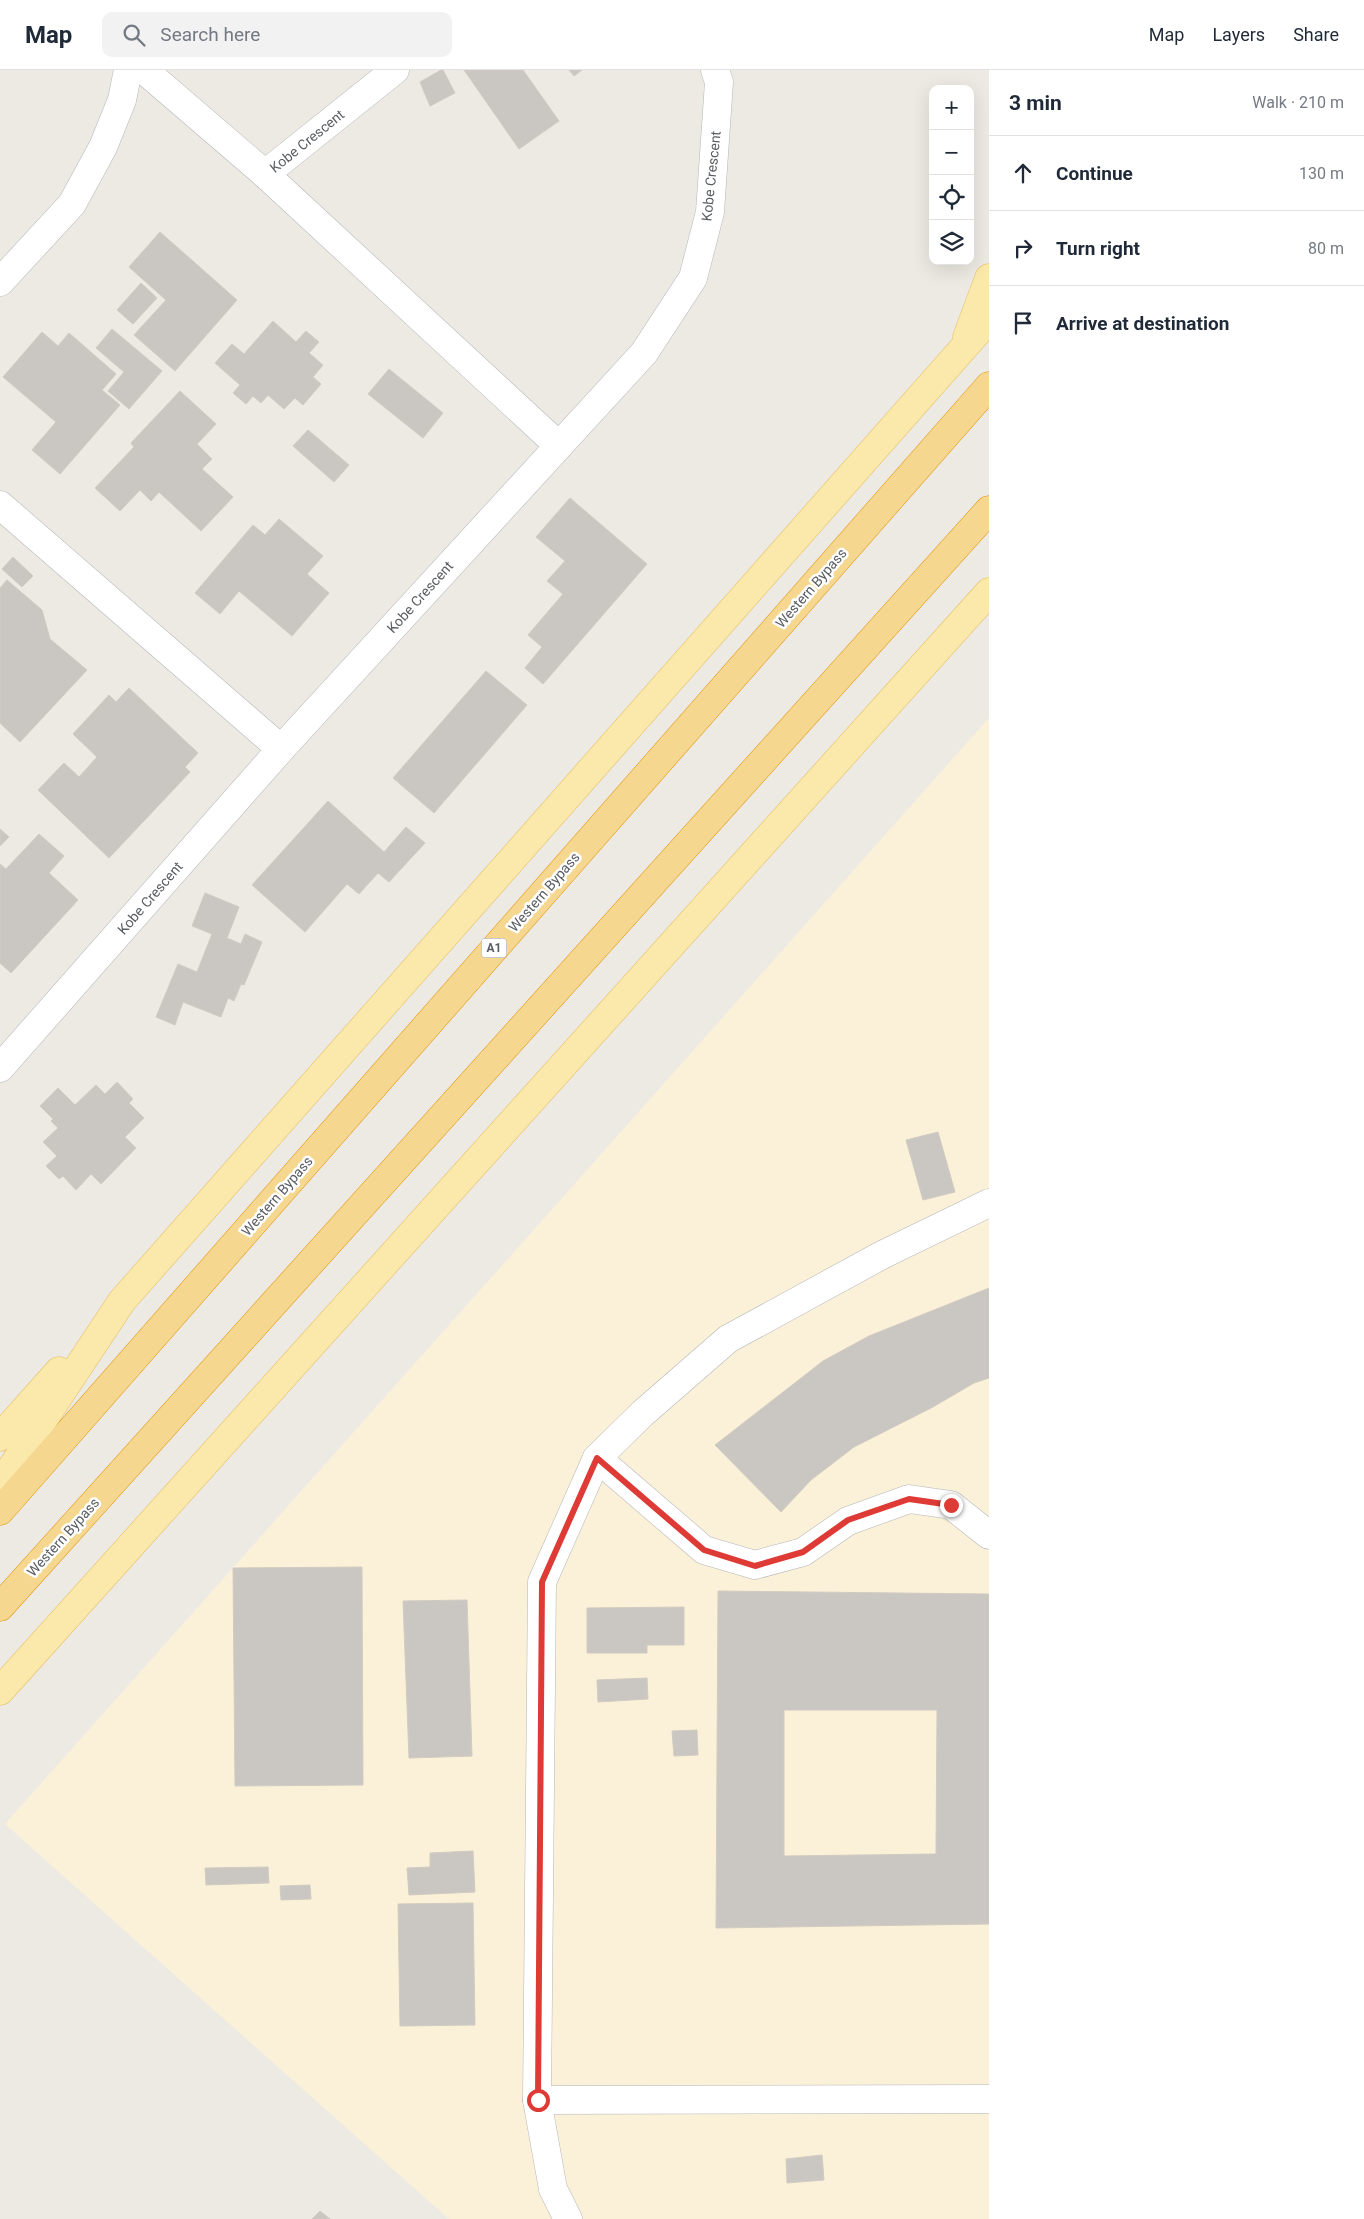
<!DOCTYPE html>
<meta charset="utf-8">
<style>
body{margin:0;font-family:Roboto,sans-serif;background:#f2f2f3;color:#1f2937}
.controls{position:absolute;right:15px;top:15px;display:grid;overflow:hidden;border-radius:10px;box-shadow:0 5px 20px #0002}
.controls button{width:45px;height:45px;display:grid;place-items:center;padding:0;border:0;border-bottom:1px solid #e0e1e3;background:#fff;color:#1f2937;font:25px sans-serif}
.stop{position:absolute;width:15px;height:15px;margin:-11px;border:4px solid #de3a36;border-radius:50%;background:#fff}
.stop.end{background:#de3a36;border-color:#fff;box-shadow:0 1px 5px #0008}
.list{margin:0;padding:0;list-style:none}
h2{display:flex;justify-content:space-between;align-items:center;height:65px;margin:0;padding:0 20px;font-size:21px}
h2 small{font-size:16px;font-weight:400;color:#747a83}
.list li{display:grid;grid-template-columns:32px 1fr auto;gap:15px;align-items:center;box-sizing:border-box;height:75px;padding:0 20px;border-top:1px solid #e0e1e3}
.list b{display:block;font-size:19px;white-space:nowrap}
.list em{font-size:16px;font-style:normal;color:#747a83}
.icon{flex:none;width:28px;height:28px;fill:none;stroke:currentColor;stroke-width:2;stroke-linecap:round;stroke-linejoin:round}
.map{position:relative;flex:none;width:989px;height:2149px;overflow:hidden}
header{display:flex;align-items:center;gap:30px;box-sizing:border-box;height:70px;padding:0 25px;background:#fff;border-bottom:1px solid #e0e1e3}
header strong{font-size:24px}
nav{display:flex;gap:28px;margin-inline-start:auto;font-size:18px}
.search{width:350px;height:45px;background:#f2f2f3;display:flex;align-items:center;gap:12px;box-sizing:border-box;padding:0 18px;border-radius:10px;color:#747a83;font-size:19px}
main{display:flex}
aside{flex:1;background:#fff}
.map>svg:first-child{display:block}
</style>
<header>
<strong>Map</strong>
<div class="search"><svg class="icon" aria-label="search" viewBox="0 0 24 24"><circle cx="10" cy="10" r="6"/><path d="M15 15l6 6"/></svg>Search here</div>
<nav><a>Map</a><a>Layers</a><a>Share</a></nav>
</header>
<main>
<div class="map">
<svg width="989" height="2149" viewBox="0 0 989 2149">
<rect width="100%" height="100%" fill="#eceae2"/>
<polygon fill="#fbf1d8" points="989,648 989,2149 449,2149 5,1754"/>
<g fill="#cac6c1" stroke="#d1cbc1" fill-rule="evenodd">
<polygon points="441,0 443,0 455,23 430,36 420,12"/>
<polygon points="464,0 523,0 559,51 519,79"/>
<polygon points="569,0 582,0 574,6"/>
<polygon points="160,162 237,230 175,301 134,265 166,230 129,197"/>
<polygon points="141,213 157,228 133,254 117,240"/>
<polygon points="273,251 296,272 306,261 319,272 309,283 323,295 313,307 321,314 303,335 295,328 284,339 268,325 261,333 253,326 246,334 233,323 240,315 215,293 232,274 244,284"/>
<polygon points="112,259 162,301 129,339 108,321 124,302 96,278"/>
<polygon points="42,262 58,276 69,263 116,304 102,320 120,335 60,404 32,380 56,352 3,307"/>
<polygon points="389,299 443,343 423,368 368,324"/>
<polygon points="180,321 216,354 197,374 212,389 202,399 233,427 201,461 159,422 151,431 140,420 120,441 95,418 134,377 131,373"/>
<polygon points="308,360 349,395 334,412 293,376"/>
<polygon points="570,428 647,494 543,614 525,598 542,577 528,565 563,524 547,511 565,491 536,467"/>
<polygon points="279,449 323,486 307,504 329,523 292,566 239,521 220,544 195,523 253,455 265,465"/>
<polygon points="13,487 33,506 22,517 2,499"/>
<polygon points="7,510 42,540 50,569 87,600 20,672 0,653 0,518"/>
<polygon points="486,601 527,635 434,743 393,708"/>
<polygon points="129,618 198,683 185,697 190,702 109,788 38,720 64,693 79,707 97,687 73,664 109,625 116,632"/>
<polygon points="328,731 384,782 406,757 425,773 389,812 378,803 359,824 347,814 305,862 252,815"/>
<polygon points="0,759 9,767 0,776"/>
<polygon points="39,764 64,786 49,803 78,830 11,903 0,893 0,794 6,799"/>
<polygon points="205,823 239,837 227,868 241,874 245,864 262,872 244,915 241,914 234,931 228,928 221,947 183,932 175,955 156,947 178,894 197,902 212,864 192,856"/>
<polygon points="117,1012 133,1029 129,1033 144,1048 125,1067 136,1078 101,1114 91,1104 76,1120 63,1106 59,1109 46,1096 57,1086 43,1072 58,1058 51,1051 53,1049 40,1036 58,1018 75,1035 96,1015 105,1024"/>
<polygon points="938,1062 955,1122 923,1130 906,1070"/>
<polygon points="989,1218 989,1308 974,1313 933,1337 854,1377 811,1410 781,1442 715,1375 823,1291 869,1266"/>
<polygon points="362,1497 363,1715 235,1716 233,1498"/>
<path d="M718,1521L989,1524V1854L716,1858ZM784,1640H937L936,1784L784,1786Z"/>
<polygon points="467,1530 472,1686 409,1688 403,1531"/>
<polygon points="684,1537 684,1575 647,1575 647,1583 587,1583 587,1538"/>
<polygon points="647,1608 648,1629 598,1632 597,1610"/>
<polygon points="697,1660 698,1685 674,1686 672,1661"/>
<polygon points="473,1781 475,1822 409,1825 407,1798 430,1797 430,1783"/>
<polygon points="268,1797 269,1813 206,1815 205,1798"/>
<polygon points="310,1815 311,1829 281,1830 280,1816"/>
<polygon points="473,1833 475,1955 400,1956 398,1834"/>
<polygon points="822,2085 824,2110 787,2113 786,2089"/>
<polygon points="320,2141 330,2149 312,2149"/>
</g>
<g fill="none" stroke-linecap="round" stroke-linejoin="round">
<g stroke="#b3b5b9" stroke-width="29">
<g id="minor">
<polyline points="144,0 265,104 558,375"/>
<polyline points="265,104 395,0"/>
<polyline points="0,212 72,134 103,77 122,30 128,0"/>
<polyline points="0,435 281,679"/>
<polyline points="0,998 281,679 644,283 693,208 710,142 719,12 715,0"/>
<polyline points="597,1388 704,1480 755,1495 803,1482 848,1451 909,1429 951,1435 989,1465"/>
<polyline points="537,2030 989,2029"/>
<polyline points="568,2149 553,2119 537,2030 542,1512 597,1388 643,1343 728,1269 882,1185 989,1133"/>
</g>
</g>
<g stroke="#e8bb5f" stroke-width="29">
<g id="major">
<polyline points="967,267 989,208"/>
<polyline points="0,1367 59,1301"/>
<polyline points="0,1415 122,1231 989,249"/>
<polyline points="0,1621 989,522"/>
</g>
</g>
<g stroke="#e1940e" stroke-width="29">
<g id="highway">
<polyline points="0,1441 989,316"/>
<polyline points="0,1537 989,440"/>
</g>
</g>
<use href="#minor" stroke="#fff" stroke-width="28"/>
<use href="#major" stroke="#fae9aa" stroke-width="28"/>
<use href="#highway" stroke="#f6d78f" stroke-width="28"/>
</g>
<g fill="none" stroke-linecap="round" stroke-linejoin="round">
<polyline stroke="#de3a36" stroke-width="6" points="538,2030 542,1512 597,1388 704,1480 755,1496 803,1482 848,1450 909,1429 951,1435"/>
</g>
<g text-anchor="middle" stroke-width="5" stroke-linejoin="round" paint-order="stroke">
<rect fill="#fff" stroke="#8c8e91" stroke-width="1" x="481.5" y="868.5" width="25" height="19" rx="4"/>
<g font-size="12" font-weight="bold" fill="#5a5e62">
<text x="494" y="882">A1</text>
</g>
<g font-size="14" fill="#5a5e62" stroke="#fff">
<text transform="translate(307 71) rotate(-39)" y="5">Kobe Crescent</text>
<text transform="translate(711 106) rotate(-84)" y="5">Kobe Crescent</text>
<text transform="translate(811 518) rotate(-49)" y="5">Western Bypass</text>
<text transform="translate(420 527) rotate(-48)" y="5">Kobe Crescent</text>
<text transform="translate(544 822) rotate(-49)" y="5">Western Bypass</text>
<text transform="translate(150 828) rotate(-49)" y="5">Kobe Crescent</text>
<text transform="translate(277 1126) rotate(-49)" y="5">Western Bypass</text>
<text transform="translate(63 1467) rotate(-48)" y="5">Western Bypass</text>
</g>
</g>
</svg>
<div class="controls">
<button>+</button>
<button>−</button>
<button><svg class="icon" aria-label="locate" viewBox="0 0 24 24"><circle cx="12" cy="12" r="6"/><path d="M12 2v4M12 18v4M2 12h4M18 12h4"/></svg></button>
<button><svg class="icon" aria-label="layers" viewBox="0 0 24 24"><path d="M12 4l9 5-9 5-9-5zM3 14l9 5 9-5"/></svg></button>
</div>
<div class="stop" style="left:538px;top:2030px"></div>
<div class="stop end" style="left:951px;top:1435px"></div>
</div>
<aside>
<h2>3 min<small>Walk · 210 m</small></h2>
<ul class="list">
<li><svg class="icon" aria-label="ahead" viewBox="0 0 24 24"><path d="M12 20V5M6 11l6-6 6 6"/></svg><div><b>Continue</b></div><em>130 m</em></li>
<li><svg class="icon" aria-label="right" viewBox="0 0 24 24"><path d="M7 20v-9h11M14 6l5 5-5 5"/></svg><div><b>Turn right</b></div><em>80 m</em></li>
<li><svg class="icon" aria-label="arrive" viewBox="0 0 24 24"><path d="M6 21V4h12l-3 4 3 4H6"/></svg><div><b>Arrive at destination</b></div></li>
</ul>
</aside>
</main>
